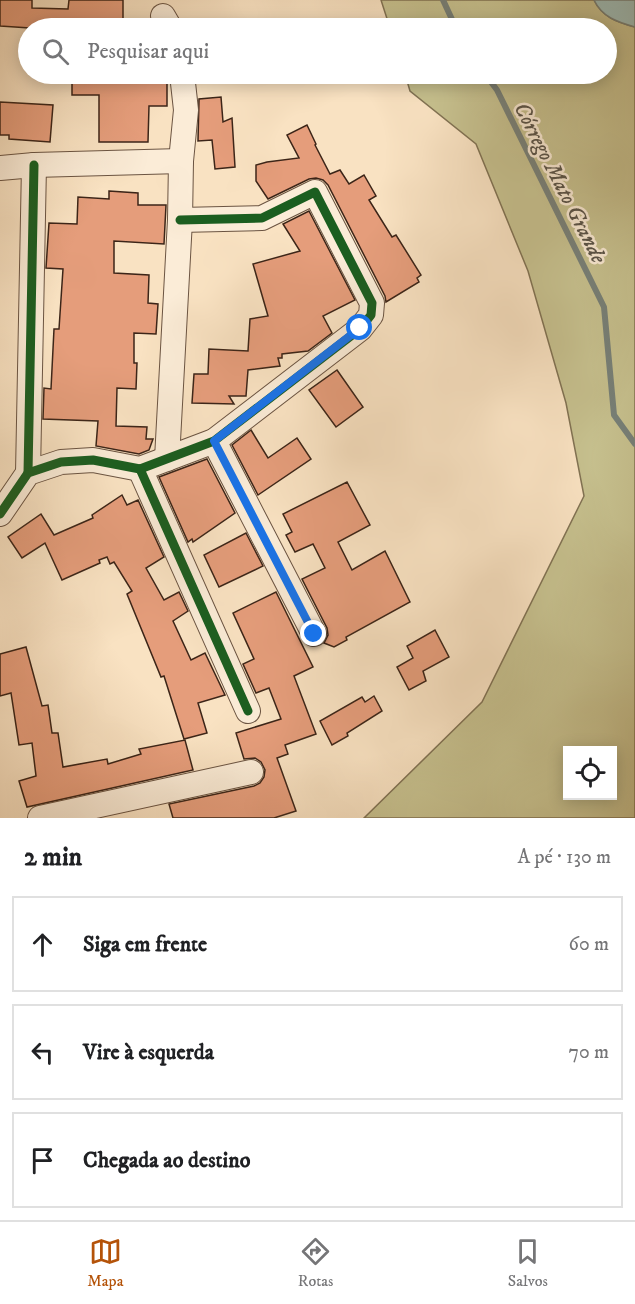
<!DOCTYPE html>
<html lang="pt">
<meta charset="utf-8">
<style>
body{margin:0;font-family:"IM FELL DW Pica",serif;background:#f6f6f6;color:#202124}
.controls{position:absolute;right:18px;bottom:18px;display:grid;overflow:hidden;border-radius:0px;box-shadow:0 3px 15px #0003}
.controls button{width:54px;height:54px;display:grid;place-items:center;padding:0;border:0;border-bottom:2px solid #e0e0e0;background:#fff;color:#202124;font:30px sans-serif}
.stop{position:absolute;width:18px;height:18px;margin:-14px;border:4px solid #1a73e8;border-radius:50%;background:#fff}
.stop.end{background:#1a73e8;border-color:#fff;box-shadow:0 2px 6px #0008}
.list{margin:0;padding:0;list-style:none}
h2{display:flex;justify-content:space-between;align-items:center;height:78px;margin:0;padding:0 24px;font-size:26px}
h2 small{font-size:20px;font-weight:400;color:#757577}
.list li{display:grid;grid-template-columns:39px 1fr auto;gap:18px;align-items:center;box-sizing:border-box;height:96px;margin:0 12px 12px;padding:0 12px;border:2px solid #e0e0e0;border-radius:0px}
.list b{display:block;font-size:22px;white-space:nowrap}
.list em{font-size:20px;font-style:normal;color:#757577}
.icon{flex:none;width:33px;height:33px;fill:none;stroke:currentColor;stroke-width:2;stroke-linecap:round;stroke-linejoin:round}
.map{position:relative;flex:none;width:635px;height:818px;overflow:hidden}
.search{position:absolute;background:#fff;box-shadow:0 3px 15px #0003;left:18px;right:18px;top:18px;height:66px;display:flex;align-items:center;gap:15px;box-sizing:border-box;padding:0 21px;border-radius:33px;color:#757577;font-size:22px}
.sheet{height:402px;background:#fff}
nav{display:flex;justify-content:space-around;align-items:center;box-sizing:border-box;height:84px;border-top:2px solid #e0e0e0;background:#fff;font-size:16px;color:#757577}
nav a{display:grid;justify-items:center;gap:3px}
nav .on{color:#b45309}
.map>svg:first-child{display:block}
</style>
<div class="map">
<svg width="635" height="818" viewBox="0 0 635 818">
<rect width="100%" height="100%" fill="#f9e2c2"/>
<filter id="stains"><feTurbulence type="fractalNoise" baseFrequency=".00333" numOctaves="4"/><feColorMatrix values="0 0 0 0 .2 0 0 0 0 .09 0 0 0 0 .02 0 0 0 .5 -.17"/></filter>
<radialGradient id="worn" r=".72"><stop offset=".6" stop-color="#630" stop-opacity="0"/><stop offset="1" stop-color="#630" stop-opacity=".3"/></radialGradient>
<path fill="#c6c08e" stroke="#817253" stroke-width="1.5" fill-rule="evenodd" d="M381,0H594C602,17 617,22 635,27V818H364L482,702L584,496L566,403L528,271L476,144L410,91L405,74H606V28H390ZM568,750H612V796H568Z"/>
<path fill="#9ebdb8" stroke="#778078" stroke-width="1.5" d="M594,0H635V27C617,22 602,17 594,0Z"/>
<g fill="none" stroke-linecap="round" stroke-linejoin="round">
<g stroke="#778078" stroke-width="6">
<polyline points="443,0 456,28"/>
<polyline points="485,74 497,90 604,307 614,415 635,444"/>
</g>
</g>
<g fill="#e59d7b" stroke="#3c2518" stroke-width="1.5">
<polygon points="0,0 32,0 32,8 68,9 69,0 123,0 123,28 30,28 0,26"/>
<polygon points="72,74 167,74 167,106 149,106 148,142 99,142 99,95 72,95"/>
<polygon points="221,97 223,122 232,118 235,167 215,169 212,140 198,141 199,99"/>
<polygon points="0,102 53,105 50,142 9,139 9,135 0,135"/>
<polygon points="307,125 316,144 315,145 330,174 340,170 349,184 364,175 376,196 369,200 392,237 396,235 421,275 417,278 419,282 386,302 385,296 328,185 323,180 316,178 309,179 268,199 256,181 256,165 267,162 299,158 287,135"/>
<polygon points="109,191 138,193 138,205 166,205 164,244 114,241 114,273 149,275 148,303 158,304 156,334 134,333 134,363 137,363 136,389 117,388 116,426 147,427 146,439 153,439 149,450 139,454 96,446 98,421 43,419 44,388 51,389 54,329 59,329 63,269 46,268 49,223 77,224 78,197 109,199"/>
<polygon points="309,211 355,300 323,316 332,333 308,351 282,354 282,358 278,358 280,366 248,370 246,396 229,396 234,404 192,403 194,374 208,374 209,349 248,351 250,319 268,316 253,264 300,251 283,224"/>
<polygon points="337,370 363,407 336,427 309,390"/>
<polygon points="251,430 268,458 297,438 311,459 258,495 232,445"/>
<polygon points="207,459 235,513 193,542 192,539 188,542 159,477"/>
<polygon points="347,482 370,525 338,542 352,570 385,551 410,602 346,637 347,640 334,647 324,643 328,635 327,628 302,579 325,568 313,544 295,552 286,535 292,532 283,514"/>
<polygon points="122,495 127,505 138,500 164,557 146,568 164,600 179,592 188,611 173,621 191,660 205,653 225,695 198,703 207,733 184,739 164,676 161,677 127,594 132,591 114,562 110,564 107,557 99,560 100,563 62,580 45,543 22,558 8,537 41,514 54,535 93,518 92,515"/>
<polygon points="246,533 263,566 219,587 204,555"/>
<polygon points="276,592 313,667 294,676 316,734 285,745 288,754 277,758 296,811 274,818 173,818 169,804 254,786 260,783 264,777 265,770 261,762 255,758 244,759 236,733 281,719 269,688 256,693 243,664 254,659 233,613"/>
<polygon points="435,630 449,657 423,671 426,681 409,690 397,667 413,658 407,646"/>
<polygon points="26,647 42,706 48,705 52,733 58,733 63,767 107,759 108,764 141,754 139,749 185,740 193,770 27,807 19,781 36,776 32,743 19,745 11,693 0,696 0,654"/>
<polygon points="374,696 382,711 347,733 348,736 332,745 320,721 362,697 365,702"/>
</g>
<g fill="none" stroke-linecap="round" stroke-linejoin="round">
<g stroke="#6b5442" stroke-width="26">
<g id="minor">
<polyline points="163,16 170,28"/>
<polyline points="0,168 34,165 181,161"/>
<polyline points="214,441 314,634"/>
<polyline points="167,459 180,220 181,161 186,110 182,74"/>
<polyline points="140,469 248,711"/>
<polyline points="28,473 34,165"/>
<polyline points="0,514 28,473 61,462 93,460 140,469 214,441 360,329 371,315 372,303 315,192 262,218 180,220"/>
<polyline points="40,818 251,772"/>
</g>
</g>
<use href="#minor" stroke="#fbecd7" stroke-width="24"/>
<g stroke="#fbecd7" stroke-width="13">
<g id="cycleway">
<polyline points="140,469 248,711"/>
<polyline points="28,473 34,165"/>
<polyline points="0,514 28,473 61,462 93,460 140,469 214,441 360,329 371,315 372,303 315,192 262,218 180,220"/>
</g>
</g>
<use href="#cycleway" stroke="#1b5e20" stroke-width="9"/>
</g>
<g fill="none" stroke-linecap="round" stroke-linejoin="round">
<polyline stroke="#1a73e8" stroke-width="8" points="314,634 214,441 360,328"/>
</g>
<g text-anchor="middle" stroke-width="5" stroke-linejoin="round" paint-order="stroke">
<g font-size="22" font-style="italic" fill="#595348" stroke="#fbecd7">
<text transform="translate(561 182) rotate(63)" y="8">Córrego Mato Grande</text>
</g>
</g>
<rect width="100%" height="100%" filter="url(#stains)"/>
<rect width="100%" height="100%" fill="url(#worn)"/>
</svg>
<div class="controls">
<button><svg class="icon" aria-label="locate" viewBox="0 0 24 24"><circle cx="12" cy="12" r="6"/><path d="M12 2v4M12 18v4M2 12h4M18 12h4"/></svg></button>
</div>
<div class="stop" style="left:360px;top:328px"></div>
<div class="stop end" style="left:314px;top:634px"></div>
<div class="search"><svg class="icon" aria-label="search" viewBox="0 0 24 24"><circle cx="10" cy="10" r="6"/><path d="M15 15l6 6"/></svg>Pesquisar aqui</div>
</div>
<section class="sheet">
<h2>2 min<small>A pé · 130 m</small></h2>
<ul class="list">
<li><svg class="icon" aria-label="ahead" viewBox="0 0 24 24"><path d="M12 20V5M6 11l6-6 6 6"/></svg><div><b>Siga em frente</b></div><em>60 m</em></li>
<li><svg class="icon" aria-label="left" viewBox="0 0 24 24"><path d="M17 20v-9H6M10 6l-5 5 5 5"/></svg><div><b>Vire à esquerda</b></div><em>70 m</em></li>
<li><svg class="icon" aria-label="arrive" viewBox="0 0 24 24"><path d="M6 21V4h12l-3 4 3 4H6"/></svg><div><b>Chegada ao destino</b></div></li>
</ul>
</section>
<nav>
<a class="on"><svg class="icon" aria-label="map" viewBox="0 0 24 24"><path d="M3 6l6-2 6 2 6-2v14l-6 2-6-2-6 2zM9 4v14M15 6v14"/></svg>Mapa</a>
<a><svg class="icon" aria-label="directions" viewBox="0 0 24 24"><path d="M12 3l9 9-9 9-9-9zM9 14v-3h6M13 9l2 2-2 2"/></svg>Rotas</a>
<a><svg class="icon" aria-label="saved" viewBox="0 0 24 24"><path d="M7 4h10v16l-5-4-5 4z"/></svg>Salvos</a>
</nav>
